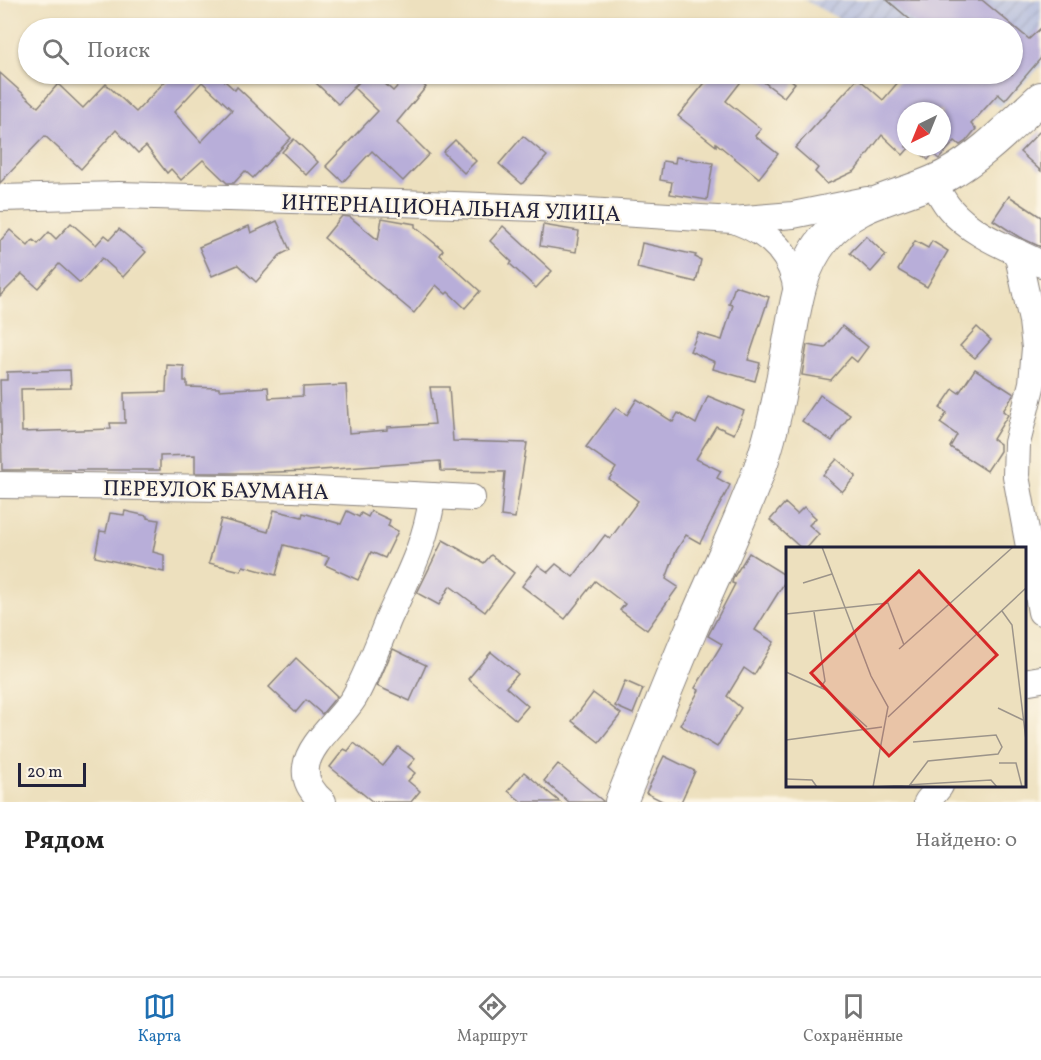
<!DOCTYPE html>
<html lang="ru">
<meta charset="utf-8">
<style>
body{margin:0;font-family:Vollkorn,serif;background:#f2f2f2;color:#222}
.compass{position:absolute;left:897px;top:102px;width:54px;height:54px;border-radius:50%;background:#fff;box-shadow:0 2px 4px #0004;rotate:223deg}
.scale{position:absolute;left:18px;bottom:15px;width:68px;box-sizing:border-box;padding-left:6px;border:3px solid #22223b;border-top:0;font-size:16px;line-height:21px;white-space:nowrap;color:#22223b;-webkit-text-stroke:4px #fcf5e5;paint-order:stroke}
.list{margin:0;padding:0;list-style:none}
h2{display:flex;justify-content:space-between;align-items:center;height:78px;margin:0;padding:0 24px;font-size:26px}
h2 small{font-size:20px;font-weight:400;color:#767676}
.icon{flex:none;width:33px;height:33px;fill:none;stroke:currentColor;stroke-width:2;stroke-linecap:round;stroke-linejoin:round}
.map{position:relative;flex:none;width:1041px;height:802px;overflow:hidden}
.search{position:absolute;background:#fff;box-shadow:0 2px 4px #0004;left:18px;right:18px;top:18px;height:66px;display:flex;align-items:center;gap:15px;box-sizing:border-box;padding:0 21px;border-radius:33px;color:#767676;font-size:22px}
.sheet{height:174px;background:#fff}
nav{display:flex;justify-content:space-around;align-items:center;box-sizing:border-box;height:84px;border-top:2px solid #e0e0e0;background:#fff;font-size:16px;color:#767676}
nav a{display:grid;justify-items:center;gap:3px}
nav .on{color:#1f6fb2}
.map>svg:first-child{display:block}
</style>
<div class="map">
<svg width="1041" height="802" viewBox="0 0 1041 802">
<defs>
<pattern id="industrial-furrows" width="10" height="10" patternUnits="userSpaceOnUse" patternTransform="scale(1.5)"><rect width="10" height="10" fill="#bcc3de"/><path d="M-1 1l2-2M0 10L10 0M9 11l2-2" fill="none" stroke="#a1a7bf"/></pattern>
</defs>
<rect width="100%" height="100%" fill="#fcf5e5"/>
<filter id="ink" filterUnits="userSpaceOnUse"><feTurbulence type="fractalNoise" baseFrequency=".0167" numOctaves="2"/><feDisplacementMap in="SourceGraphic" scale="12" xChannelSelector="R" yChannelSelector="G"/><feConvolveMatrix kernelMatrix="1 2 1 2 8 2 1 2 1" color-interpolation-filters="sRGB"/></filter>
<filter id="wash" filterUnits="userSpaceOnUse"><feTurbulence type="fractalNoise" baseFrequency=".008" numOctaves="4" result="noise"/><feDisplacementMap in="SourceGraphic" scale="24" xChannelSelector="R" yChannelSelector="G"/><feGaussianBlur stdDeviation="1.35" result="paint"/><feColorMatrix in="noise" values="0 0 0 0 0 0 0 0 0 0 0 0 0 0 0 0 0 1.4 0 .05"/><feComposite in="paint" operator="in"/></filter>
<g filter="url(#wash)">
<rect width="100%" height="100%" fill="#ede0be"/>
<polygon fill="url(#industrial-furrows)" points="804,0 1041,0 1041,66 1000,107 938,74 1012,74 1012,28 856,28"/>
<g id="blocks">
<g fill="#b8aed9" fill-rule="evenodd">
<polygon points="887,0 982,0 1029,39 1041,28 1041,58 1005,100 998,94 971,124 976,129 966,141 960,145 955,141 939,159 933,154 928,160 914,147 942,147 942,111 906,111 906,147 910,147 903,155 882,135 855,171 827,184 815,172 818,168 795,148 858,78 883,100 905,74 1012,74 1012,28 920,28"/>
<path d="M0,73L38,107L58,84L83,108L106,84L136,112L172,74H217L235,90L237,87L291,138L253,178L245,171L234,183H227L203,160L181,180L171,169L167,173L146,146L138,153L116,130L81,169L45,136L0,183ZM202,82L232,110L201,142L174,112Z"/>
<polygon points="325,74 349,74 359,82 338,104 316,83"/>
<polygon points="367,74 374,74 393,91 409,74 426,87 397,122 429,154 403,181 372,151 343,182 326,166 378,111 353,87"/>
<polygon points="712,74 747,74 726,101 761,129 755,136 778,154 759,178 716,143 716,146 678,116"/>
<polygon points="753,74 782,74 795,83 784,97"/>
<polygon points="1041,130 1041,171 1020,152"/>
<polygon points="523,136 547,156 522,184 499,164"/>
<polygon points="294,139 318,162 306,175 282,152"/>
<polygon points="455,140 476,161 464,173 443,152"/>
<polygon points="676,157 713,163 707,200 670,194 672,182 660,180 663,161 675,163"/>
<polygon points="1009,196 1041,217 1041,247 1019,237 993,220"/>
<polygon points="342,216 350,217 378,240 382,218 415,224 415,227 443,250 440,255 480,291 465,308 448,292 446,294 436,285 414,313 324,238"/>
<polygon points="277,221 290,250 280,255 256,282 238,265 212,276 199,247 249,226 251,233"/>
<polygon points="71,223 96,245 105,235 110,239 119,229 146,252 123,277 102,258 80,283 59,264 38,288 22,274 0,296 0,241 10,230 28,246 33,240 38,244 49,232 56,239"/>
<polygon points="543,225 579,231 576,252 540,246"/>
<polygon points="503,226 552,271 536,288 510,264 512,262 490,241"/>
<polygon points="866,236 886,255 871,272 850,253"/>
<polygon points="915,241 928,248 932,241 948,251 927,287 898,270"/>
<polygon points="642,243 696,255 695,257 701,260 696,282 637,268"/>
<polygon points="735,286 769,297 748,360 760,363 755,381 713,369 715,362 690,351 698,333 722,340 733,305 729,304"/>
<polygon points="842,326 868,347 857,362 851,357 831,380 802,375 807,345 825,348"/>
<polygon points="977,327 991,340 975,358 960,346"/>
<polygon points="167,365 184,366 184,381 187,381 187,387 219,388 219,390 268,387 269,398 303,396 303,387 346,385 349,433 387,430 387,427 435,424 430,387 449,387 453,441 527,443 515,518 501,516 505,472 441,471 440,461 308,471 245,473 195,473 195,455 160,456 160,470 2,470 0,380 7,380 7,372 70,370 71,388 21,389 22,432 111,429 110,423 125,423 124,393 166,392"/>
<polygon points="975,369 1014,394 1003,411 1008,415 993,439 1000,444 1000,451 987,471 950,447 957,435 940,423 947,413 940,408 953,389 959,393"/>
<polygon points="820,395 850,415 832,441 802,421"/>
<polygon points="708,396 744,411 734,434 716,426 696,459 721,471 717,478 730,485 700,543 686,535 676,551 666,579 678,587 647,630 620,610 625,604 595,581 565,619 522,586 538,565 548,572 556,564 573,577 605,535 610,539 638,501 609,479 616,468 586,447 616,407 627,415 637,399 673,422 678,413 696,424"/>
<polygon points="837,459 856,476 842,492 823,475"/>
<polygon points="785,503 797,514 804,507 816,518 809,525 819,534 806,549 802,549 770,520"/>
<polygon points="274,510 302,517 303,513 341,524 347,511 359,517 361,513 368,517 371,511 390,520 388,526 398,531 385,558 371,552 358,580 325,565 329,557 284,545 276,575 243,566 241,571 209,563 221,519 268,532"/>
<polygon points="125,511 147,516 147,518 159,520 153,552 164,555 164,572 95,557 100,531 106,532 110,513 124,515"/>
<polygon points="443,540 484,563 491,555 514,573 485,612 450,586 439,605 417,593"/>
<polygon points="749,553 788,577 755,630 774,642 754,675 744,668 727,696 741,708 717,747 680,725 699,690 695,688 722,644 708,636 735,584 732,583 733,578"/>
<polygon points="393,649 426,665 410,701 377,686"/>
<polygon points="491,652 518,674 506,687 528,706 516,720 468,679"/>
<polygon points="296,658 337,696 322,714 306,700 296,712 269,687"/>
<polygon points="625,681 643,689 633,714 615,706"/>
<polygon points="593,693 621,714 599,742 572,721"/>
<polygon points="354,743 383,766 398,747 415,759 408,767 415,773 408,781 420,791 411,802 373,802 330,767 344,749 348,751"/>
<polygon points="664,756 695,771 681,802 664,802 646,793"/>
<polygon points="558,764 603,801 603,802 569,802 544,781"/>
<polygon points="524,772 560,802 522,802 508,791"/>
</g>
</g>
</g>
<g filter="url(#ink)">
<use href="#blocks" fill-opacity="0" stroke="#88817c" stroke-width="1.5"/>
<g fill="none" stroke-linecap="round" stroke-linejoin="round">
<g stroke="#88817c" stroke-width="28">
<g id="minor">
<path d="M932,181C938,190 943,201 950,209C973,236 1010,248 1041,264"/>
<polyline points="0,198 119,195 399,203 539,208 733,220 793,215 867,200"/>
<path d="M736,221C771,234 793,255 797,293"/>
<polyline points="1017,252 1032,321 1035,348 1032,383 1017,443 1016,476 1041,612"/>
<polyline points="0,485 294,489 472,498"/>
<polyline points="1024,682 1041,679"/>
<path d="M323,802C313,793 304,781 306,767C309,742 343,718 355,696C368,672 378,645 388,620C406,580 428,540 432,496"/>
<polyline points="927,802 940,786"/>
</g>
</g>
<g stroke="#88817c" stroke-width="34">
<path id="tertiary" d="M621,802C644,745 667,687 691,630C715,573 743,518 763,459C774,425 781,389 787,353C795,313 797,272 824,239C858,198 904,198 947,175C983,155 1011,125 1041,98"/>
</g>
<use href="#minor" stroke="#fff" stroke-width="26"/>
<use href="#tertiary" stroke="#fff" stroke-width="32"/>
</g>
</g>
<g text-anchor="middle" stroke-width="4.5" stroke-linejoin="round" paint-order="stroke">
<g font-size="22" fill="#22223b" stroke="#fcf5e5">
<text transform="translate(451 207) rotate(2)" y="8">ИНТЕРНАЦИОНАЛЬНАЯ УЛИЦА</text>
<text transform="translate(216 489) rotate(1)" y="8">ПЕРЕУЛОК БАУМАНА</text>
</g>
</g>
<g transform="translate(786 547)">
<rect width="240" height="240" fill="#ede0be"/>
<path fill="none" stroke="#9c948a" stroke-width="1.5" d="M36,0L85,129L102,160L87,240L205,233L211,240M17,36L46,27M216,64L226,78L240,193M28,65L39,134L35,140M0,67L102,56L118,98M113,102L227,0M0,125L40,143L81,180M212,161L237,173M102,170L240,41M0,193L96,180M213,216H230L236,240M0,232L26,233L31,240M123,239L142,214L212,207L216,200L210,188L127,195"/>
<path fill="#d62828" fill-opacity="0.15" stroke="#d62828" stroke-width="3" d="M133,24L211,108L103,209L25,126Z"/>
<rect width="240" height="240" fill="none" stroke="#22223b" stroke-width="3"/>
</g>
</svg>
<svg class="compass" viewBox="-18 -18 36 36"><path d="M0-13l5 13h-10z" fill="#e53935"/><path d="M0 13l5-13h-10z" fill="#767676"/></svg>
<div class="scale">20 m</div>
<div class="search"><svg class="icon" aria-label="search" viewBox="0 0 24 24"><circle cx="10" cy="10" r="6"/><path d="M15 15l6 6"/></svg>Поиск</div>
</div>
<section class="sheet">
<h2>Рядом<small>Найдено: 0</small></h2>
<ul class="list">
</ul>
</section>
<nav>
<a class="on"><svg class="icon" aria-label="map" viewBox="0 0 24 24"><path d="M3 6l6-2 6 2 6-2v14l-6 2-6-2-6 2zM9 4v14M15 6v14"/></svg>Карта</a>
<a><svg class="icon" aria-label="directions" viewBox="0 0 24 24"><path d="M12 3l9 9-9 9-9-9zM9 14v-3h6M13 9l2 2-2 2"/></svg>Маршрут</a>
<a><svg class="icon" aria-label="saved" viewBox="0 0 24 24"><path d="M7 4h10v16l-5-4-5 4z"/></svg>Сохранённые</a>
</nav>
